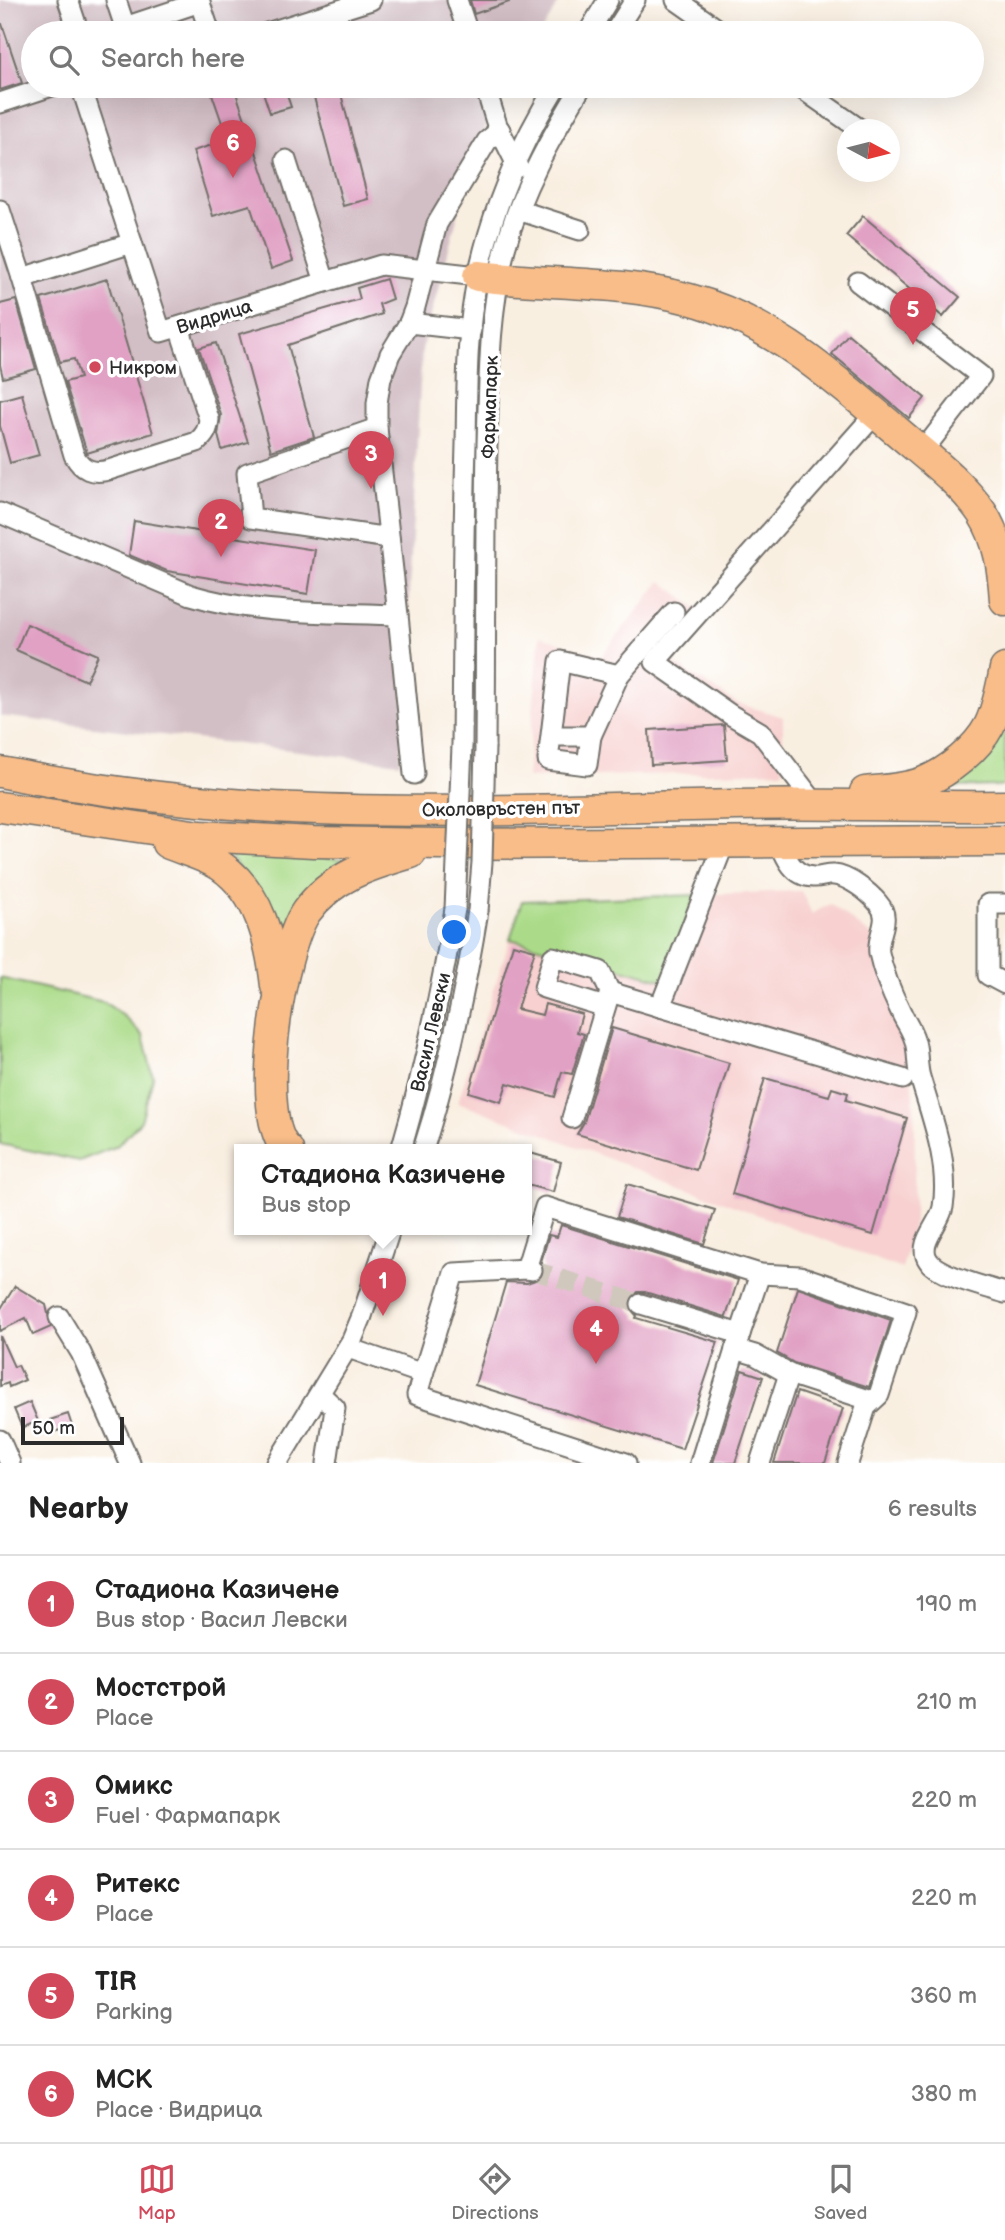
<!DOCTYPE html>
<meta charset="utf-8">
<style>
body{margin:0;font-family:"Balsamiq Sans",sans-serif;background:#f6f6f6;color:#222}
.compass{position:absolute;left:837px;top:119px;width:63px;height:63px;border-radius:50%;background:#fff;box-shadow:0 7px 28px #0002;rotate:97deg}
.scale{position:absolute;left:21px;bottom:18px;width:103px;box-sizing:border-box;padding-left:7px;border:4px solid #2b2b2b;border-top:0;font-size:19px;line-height:24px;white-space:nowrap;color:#2b2b2b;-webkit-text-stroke:5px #fff;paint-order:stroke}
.you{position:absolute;left:455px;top:933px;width:24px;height:24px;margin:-18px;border:5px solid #fff;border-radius:50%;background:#1a73e8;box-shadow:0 0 0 10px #1a73e833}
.badge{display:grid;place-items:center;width:46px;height:46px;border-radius:50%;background:#d1495b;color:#fff;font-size:23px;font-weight:700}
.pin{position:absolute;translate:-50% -58px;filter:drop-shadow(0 2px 4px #0008)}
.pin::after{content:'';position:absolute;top:37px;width:24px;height:21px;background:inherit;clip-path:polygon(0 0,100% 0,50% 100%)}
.popup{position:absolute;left:234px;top:1144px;width:298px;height:91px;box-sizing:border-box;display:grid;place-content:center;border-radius:0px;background:#fff;filter:drop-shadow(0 2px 5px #0005);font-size:23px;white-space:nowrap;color:#767676}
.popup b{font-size:26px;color:#222}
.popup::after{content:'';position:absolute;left:50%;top:100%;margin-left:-14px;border:14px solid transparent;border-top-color:#fff}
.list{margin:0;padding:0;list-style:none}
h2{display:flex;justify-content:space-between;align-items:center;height:91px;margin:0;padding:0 28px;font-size:30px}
h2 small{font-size:23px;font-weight:400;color:#767676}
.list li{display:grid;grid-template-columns:46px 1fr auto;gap:21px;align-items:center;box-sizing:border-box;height:98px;padding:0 28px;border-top:2px solid #e0e0e0}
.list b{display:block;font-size:26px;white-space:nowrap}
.list p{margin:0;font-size:23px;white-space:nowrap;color:#767676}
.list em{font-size:23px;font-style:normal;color:#767676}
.icon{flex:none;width:38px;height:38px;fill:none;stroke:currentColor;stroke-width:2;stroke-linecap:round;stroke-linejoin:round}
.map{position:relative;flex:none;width:1005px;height:1463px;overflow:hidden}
.search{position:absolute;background:#fff;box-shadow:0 7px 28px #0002;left:21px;right:21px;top:21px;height:77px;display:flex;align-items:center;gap:18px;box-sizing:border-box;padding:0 24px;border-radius:38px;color:#767676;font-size:26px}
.sheet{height:679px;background:#fff}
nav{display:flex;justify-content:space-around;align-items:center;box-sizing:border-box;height:98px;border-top:2px solid #e0e0e0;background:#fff;font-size:19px;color:#767676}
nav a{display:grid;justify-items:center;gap:4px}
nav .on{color:#d1495b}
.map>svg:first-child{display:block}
</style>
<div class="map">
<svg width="1005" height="1463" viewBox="0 0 1005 1463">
<rect width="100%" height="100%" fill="#fff"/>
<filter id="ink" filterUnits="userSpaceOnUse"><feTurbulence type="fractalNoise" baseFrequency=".0143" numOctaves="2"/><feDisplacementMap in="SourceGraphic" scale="14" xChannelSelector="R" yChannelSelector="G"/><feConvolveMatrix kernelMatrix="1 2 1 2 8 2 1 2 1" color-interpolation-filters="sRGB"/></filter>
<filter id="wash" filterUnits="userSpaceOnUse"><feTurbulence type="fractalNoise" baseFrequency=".00686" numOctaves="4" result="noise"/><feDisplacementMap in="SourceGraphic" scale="28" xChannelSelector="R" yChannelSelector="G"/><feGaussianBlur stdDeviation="1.57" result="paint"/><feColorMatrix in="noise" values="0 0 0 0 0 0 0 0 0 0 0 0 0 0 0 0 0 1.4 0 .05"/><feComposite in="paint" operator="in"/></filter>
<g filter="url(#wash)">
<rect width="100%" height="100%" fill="#f9efe1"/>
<g fill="#f7d0cf">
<polygon points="661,581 703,613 672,654 675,664 737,703 783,717 783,771 527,778 540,636 601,657"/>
<polygon points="801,891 812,914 830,904 871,935 910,1055 915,1126 914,1222 902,1269 458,1102 522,901"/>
</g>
<polygon fill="#d2bec5" points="0,0 560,0 541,33 33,33 33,86 510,86 477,143 422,349 400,763 0,716"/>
<g fill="#abdb89" stroke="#6b835a" stroke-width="2">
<polygon points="1005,713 1005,786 941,787"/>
<polygon points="232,852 348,860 288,925 276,921 228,853"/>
<polygon points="696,895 663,980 510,939 522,901"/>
<polygon points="0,978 104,1002 125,1017 143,1036 153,1077 141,1121 117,1146 79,1161 0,1144"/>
</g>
<g id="blocks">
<g fill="#e1a1c4">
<polygon points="470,0 509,0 509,2 474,14"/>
<polygon points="0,24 2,24 22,83 0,90"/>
<polygon points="261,86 284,86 291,107 270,113"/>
<polygon points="311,86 339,86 368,199 343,206"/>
<polygon points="234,87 293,261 271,269 250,205 213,216 193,151 228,140 212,94"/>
<polygon points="863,216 960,297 943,317 846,236"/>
<polygon points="107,279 153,433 87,453 65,382 80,378 74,359 60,362 41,299"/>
<polygon points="386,279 392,299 379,304 382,314 288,345 314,437 271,451 239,334 360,299 357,288"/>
<polygon points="16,300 36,369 3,378 0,365 0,304"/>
<polygon points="848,334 925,398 909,418 832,354"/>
<polygon points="216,343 248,442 222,450 218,435 221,415 199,348"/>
<polygon points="22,394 39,455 10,463 0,426 0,400"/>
<polygon points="134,521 315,550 308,594 167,571 129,555"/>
<polygon points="27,624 98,655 86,681 16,650"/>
<polygon points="724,725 727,760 651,765 649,730"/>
<polygon points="513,944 535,950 517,1009 542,1015 545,1004 582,1014 577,1032 584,1034 572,1074 562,1072 555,1097 507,1083 501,1102 469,1092"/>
<polygon points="612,1028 729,1063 696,1170 577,1134 584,1122"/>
<polygon points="765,1078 829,1096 832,1088 848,1093 846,1100 907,1118 873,1235 732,1194"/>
<polygon points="527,1152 561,1162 553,1192 527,1185"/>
<polygon points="627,1184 715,1210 704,1244 617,1217"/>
<polygon points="561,1225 738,1280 726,1317 645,1292 638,1292 630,1300 629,1307 637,1316 636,1318 718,1342 682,1449 475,1385 506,1282 527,1283 541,1278 544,1271 541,1262 549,1235 557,1237"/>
<polygon points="15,1286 46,1305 51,1327 33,1335 26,1318 0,1331 0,1310"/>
<polygon points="798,1288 891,1320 869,1387 794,1363 777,1353"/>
<polygon points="0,1336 14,1367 18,1365 25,1380 9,1387 8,1383 0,1386"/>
<polygon points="742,1370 763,1377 735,1463 713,1463"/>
<polygon points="797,1392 843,1408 825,1463 774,1463"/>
<polygon points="30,1402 38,1421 22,1428 14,1409"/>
<polygon points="68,1414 72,1426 54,1432 50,1420"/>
</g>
</g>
</g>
<g filter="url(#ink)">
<use href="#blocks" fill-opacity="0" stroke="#73706b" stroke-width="2"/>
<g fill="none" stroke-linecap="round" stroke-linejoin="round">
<polyline stroke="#d0c8bd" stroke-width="19" stroke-dasharray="19 10" stroke-linecap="butt" points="532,1270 641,1304"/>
<g stroke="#73706b" stroke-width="23">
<g id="minor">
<polyline points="68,0 79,33"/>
<polyline points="116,0 127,33"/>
<polyline points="199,0 210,33"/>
<polyline points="457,0 468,33"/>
<polyline points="676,0 723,33"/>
<polyline points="125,27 200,2"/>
<polyline points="267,33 371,0"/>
<polyline points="588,33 608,0"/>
<polyline points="614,33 635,0"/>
<polyline points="81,86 161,332 381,265 478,276"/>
<polyline points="485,86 497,125 518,167"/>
<polyline points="798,86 861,130"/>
<polyline points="0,103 52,86"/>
<polyline points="286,160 325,282"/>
<polyline points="0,210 22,278"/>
<polyline points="518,210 580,230"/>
<path d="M132,243L22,278L74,455C82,470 92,474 109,470L197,442C205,435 208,430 209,419L179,327"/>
<polyline points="858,282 981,376 922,452"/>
<polyline points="409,323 471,330"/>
<polyline points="377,428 247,473 251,518 389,538"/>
<path d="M0,513L191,595C257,615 329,612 398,615L377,428V403L381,378L390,354L409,323L415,307L437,224L487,141L500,130"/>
<polyline points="398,615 414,774"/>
<polyline points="551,736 591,736 587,765 548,760 560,661 619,675"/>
<polyline points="591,736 619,675 674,612"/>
<path d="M462,746C463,646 463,545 466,444C467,388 466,331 478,276C492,208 520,145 556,86"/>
<path d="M485,747C486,646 485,545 487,444C489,379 489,312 505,249C521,190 551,137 582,86"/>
<polyline points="811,798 760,732 731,715 655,662 876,413"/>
<polyline points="725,841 660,1007 903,1079"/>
<path d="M779,841C786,858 793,876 813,877C820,878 827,874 834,875C848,876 869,892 878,903C893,920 876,934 879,953C883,972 892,994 901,1012C906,1024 914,1032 916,1046C918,1056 917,1067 920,1077C932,1118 950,1164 943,1207C940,1224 917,1243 928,1260C937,1276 987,1287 1005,1293"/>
<polyline points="1005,904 988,904 988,975 1005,984"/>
<polyline points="605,1007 544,988 553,957 600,971 610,992"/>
<polyline points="572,1118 610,992 660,1007"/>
<path d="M401,1150C424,1071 441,990 455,909"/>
<path d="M423,1150C448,1072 465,991 478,911"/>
<polyline points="526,1269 545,1207 760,1274 740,1334"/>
<polyline points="760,1274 800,1276 906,1312 879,1395 866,1407 848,1463"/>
<polyline points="641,1304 740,1334 700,1463"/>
<polyline points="59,1317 81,1353 130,1463"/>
<polyline points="348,1348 423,1374 454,1273 526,1269 532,1270"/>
<polyline points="735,1349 755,1355 789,1374 872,1401"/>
<polyline points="423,1374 417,1395 626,1463"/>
<polyline points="320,1394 335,1408 327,1463"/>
<polyline points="0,1440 10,1463"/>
<polyline points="277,1463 352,1340 362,1316 390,1230"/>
<polyline points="760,1463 789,1374"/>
</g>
</g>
<g stroke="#73706b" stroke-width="33">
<g id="highway">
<path d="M478,276C548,285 620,280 689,299C772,321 834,379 898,432C927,457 961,482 982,513C999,539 1003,570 1005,600"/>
<path d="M0,772C85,789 171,800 258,806C416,816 576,808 735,805C825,803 915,807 1005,806"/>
<path d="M865,792C884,790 906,789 924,782C948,772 977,749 989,726C998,708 1001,688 1005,669"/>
<polyline points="0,807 200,836 313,842 441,844 1005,841"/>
<path d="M167,843C185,851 205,855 221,866C260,893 271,942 276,986"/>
<path d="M288,1150C252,1118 280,950 306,912C332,876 370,865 411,853"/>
</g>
</g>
<use href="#minor" stroke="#fff" stroke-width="19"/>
<use href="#highway" stroke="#f8bd89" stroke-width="30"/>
<g stroke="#73706b" stroke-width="23" stroke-linecap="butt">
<g id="minor-bridge">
<polyline points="455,909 462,746"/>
<polyline points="478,911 482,862 485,747"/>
</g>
</g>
<use href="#minor-bridge" stroke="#fff" stroke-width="19"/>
</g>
</g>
<circle fill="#d1495b" stroke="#fff" stroke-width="2.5" cx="95" cy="367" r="7"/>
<g text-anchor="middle" stroke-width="7" stroke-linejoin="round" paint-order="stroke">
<g font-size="19" fill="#2b2b2b" stroke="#fff">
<text transform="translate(214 316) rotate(-17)" y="7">Видрица</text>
<text transform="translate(489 407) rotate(-88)" y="7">Фармапарк</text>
<text transform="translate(501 808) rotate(-1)" y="7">Околовръстен път</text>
<text transform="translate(430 1032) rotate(-77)" y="7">Васил Левски</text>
</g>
<g font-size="19" fill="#2b2b2b" stroke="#fff" text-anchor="start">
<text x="109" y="374">Никром</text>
</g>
</g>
</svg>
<svg class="compass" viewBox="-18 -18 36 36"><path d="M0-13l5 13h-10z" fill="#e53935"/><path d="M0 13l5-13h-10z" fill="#767676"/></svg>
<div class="scale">50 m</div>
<div class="you"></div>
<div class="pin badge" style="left:383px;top:1316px">1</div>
<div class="popup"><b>Стадиона Казичене</b>Bus stop</div>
<div class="pin badge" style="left:221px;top:557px">2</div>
<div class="pin badge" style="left:371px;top:489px">3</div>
<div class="pin badge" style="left:596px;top:1364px">4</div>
<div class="pin badge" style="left:913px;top:345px">5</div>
<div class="pin badge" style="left:233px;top:178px">6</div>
<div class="search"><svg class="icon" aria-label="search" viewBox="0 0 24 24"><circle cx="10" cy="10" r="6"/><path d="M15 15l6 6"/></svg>Search here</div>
</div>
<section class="sheet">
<h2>Nearby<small>6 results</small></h2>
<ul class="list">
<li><span class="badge">1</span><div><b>Стадиона Казичене</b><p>Bus stop · Васил Левски</p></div><em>190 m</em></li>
<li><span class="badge">2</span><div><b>Мостстрой</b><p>Place</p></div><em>210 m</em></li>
<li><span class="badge">3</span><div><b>Омикс</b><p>Fuel · Фармапарк</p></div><em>220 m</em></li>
<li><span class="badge">4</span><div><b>Ритекс</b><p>Place</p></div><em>220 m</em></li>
<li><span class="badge">5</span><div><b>TIR</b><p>Parking</p></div><em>360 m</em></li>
<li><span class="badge">6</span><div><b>МСК</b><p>Place · Видрица</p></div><em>380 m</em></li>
</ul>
</section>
<nav>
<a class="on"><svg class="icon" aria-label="map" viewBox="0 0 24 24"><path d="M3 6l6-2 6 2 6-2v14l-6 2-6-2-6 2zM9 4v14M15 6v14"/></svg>Map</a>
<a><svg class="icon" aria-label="directions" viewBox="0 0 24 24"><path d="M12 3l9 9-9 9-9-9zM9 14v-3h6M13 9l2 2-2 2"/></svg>Directions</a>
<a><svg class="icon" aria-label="saved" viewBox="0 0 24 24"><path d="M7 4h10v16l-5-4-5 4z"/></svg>Saved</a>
</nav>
